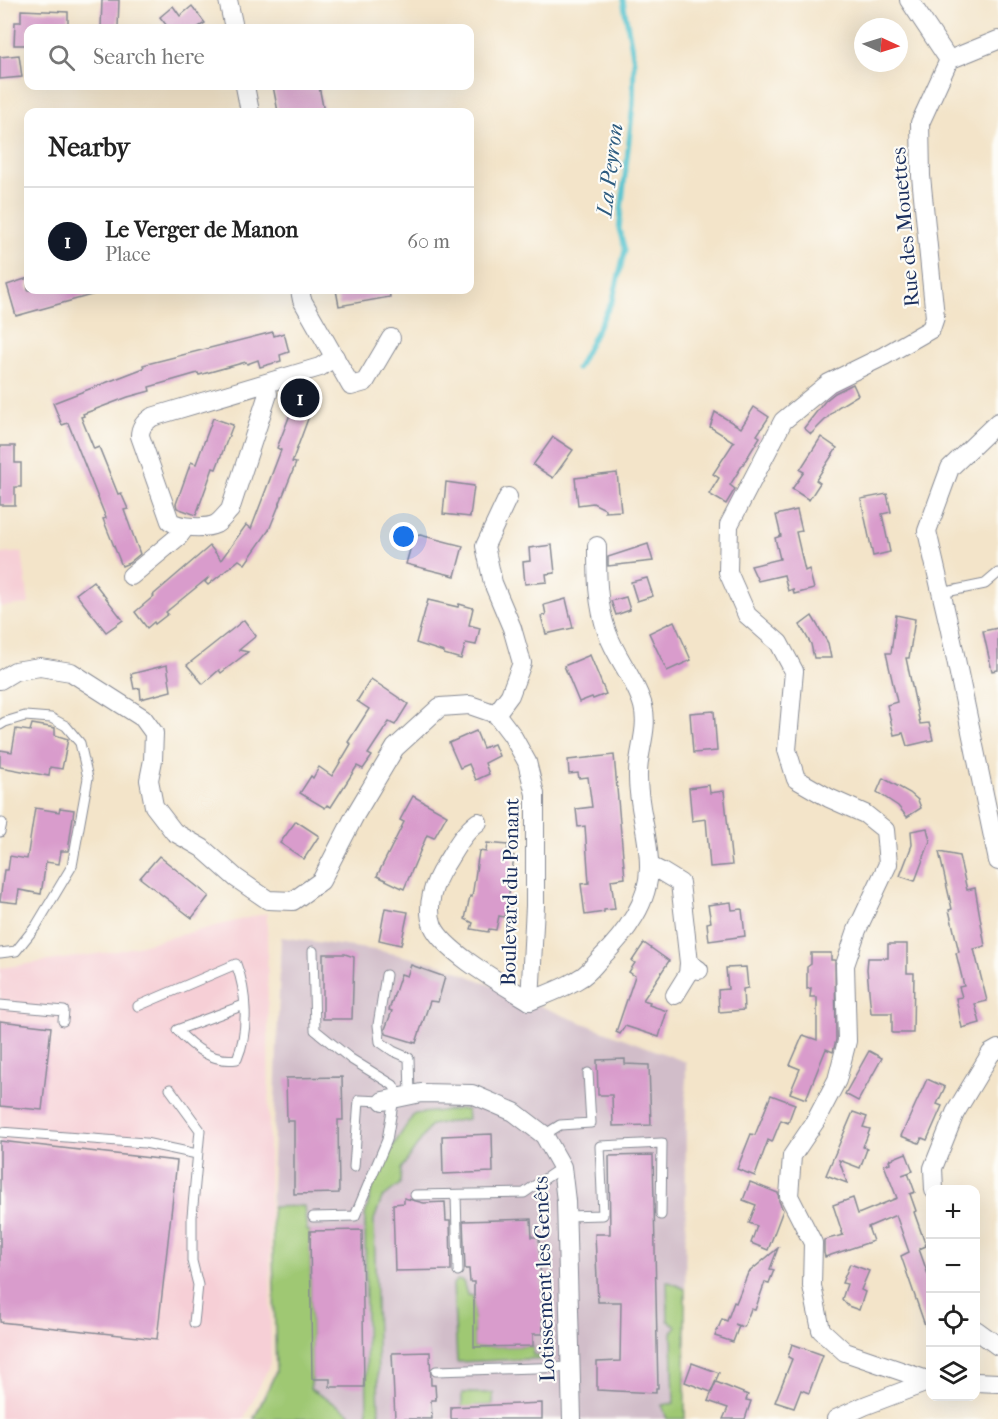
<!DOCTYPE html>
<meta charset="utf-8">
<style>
body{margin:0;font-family:"IM FELL French Canon",serif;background:#f6f6f6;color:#222}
.controls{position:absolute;right:18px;bottom:18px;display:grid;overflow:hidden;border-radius:12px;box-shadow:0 6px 24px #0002}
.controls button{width:54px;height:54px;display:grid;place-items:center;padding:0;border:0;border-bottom:2px solid #e0e0e0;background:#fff;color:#222;font:30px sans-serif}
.compass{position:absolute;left:854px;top:18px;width:54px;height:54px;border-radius:50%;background:#fff;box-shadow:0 6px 24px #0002;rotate:94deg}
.you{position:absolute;left:404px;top:537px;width:21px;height:21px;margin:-15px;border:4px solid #fff;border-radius:50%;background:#1a73e8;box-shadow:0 0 0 9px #1a73e833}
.badge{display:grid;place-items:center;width:39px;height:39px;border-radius:50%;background:#111827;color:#fff;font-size:20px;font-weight:700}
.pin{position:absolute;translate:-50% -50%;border:3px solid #fff;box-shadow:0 2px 6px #0006}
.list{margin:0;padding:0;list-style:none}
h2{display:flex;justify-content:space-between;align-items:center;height:78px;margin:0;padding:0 24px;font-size:26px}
h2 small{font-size:20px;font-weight:400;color:#767676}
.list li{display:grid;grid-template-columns:39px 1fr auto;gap:18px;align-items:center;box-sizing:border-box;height:108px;padding:0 24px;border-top:2px solid #e0e0e0}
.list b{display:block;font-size:22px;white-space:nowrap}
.list p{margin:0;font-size:20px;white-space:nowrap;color:#767676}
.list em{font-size:20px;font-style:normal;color:#767676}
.icon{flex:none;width:33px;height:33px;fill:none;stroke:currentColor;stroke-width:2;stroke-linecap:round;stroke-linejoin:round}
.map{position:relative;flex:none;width:998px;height:1419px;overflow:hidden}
.search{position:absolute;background:#fff;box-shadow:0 6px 24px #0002;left:24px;top:24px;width:450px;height:66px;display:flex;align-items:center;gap:15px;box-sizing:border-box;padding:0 21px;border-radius:12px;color:#767676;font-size:22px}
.panel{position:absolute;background:#fff;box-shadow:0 6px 24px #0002;left:24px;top:108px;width:450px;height:186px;border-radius:12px}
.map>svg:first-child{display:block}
</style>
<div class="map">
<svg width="998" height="1419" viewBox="0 0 998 1419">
<rect width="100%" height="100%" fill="#fdfcf7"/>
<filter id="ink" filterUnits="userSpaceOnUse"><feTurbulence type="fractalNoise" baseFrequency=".0167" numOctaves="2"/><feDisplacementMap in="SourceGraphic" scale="12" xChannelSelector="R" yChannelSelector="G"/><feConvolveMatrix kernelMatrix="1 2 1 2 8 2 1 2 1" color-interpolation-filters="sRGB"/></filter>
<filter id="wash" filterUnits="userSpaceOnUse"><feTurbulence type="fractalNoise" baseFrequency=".008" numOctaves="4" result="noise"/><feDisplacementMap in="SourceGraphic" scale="24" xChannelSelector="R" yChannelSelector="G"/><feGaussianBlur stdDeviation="1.35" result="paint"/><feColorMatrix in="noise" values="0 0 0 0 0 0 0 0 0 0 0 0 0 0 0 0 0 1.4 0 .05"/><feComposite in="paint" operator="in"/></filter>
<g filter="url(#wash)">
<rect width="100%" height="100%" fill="#f3e4c9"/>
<g fill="#f6cfd6">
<polygon points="22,552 29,604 0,607 0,554"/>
<polygon points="267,913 271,1362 244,1419 0,1419 0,968 117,951"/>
</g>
<polygon fill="#d1bdc9" points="281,937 381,951 443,965 567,1017 686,1062 685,1419 252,1419 275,1371 271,1214"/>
<g fill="#9fc873" stroke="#5d7c68" stroke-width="1.5">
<polygon points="460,1109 467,1110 468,1119 431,1125 401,1169 400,1184 382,1198 374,1220 379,1419 367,1419 365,1216 374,1181 391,1149 414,1114"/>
<polygon points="304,1206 307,1231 310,1231 312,1379 310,1389 350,1413 347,1419 254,1419 276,1372 272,1207"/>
<polygon points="457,1280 463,1281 467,1295 474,1296 474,1347 533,1346 533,1355 553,1356 553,1358 457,1362 453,1284"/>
<polygon points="667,1281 685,1289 685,1419 667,1419 662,1405 674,1403 672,1333 676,1326 668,1321"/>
<polygon points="462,1393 493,1393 493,1405 476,1406 476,1419 462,1419"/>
</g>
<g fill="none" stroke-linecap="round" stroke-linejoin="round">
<polyline stroke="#59c5d0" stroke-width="5" points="577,369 613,299 625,250 619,229 633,105 634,61 623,0"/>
</g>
<g id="blocks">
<g fill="#d99ccc">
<polygon points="102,0 119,0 118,28 101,28"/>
<polygon points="173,6 180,16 192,6 205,23 197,28 164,28 167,26 160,17"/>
<polygon points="21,10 68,12 68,28 28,28 28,45 14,45 15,22 21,22"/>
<polygon points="19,55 22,77 0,79 0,57"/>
<polygon points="273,86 319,86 324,112 278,112"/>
<polygon points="28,278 28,290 94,290 95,294 16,316 7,285"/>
<polygon points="336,290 389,290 390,297 339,306"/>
<polygon points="273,332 274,336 284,333 289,352 280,355 281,361 260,367 258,360 247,364 246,362 199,375 198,373 149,387 150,391 128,397 83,414 84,416 81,417 94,449 99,447 118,494 121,493 128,509 124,510 140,554 129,563 122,566 103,519 106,518 68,423 62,425 53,403 144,368 143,365"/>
<polygon points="302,384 308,407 312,408 292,462 296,463 269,530 245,564 239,560 208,585 205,582 209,577 166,612 168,614 155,624 154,622 147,628 135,612 154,596 153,595 210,546 221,560 246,525 251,529 281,450 277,448"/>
<polygon points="853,384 858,395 838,407 811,434 804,428 825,401 835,393"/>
<polygon points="754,407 769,417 757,435 760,437 730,485 735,489 726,504 709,494 719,478 713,474 734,442 710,427 715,412 741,428"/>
<polygon points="213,418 233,425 216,469 213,468 196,515 177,508 176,504 191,462 196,464"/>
<polygon points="553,437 573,450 553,478 533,465"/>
<polygon points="821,437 837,448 816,480 820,483 809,500 792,489 804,472 800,470"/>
<polygon points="0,446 15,446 15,463 21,463 21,487 15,487 15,505 0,505"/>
<polygon points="617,473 621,511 605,512 605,509 593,503 578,505 575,478"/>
<polygon points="446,482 474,486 470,517 443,514"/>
<polygon points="887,494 891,512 882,514 890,552 873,556 861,499"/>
<polygon points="797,510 802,531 796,532 805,571 809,569 814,589 794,594 793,589 788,591 784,575 758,581 751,566 780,559 775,538 781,536 776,515"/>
<polygon points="420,535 463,546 455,576 406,564 413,539 415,536"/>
<polygon points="648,544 653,561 608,566 608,557"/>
<polygon points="552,545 555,573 546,574 547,582 525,584 523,562 530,561 529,548"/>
<polygon points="647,578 653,596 637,601 631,582"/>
<polygon points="93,581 123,620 106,632 76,594"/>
<polygon points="626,597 630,610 616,615 611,601"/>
<polygon points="566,599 573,628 546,634 541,616 546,615 544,605"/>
<polygon points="428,600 458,607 459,604 473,608 469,625 480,628 476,645 466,643 461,659 444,654 444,652 416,643"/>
<polygon points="896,615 915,619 909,658 906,658 920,724 929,723 933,740 907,746 903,733 894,735 887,705 897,702 886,653 891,653"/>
<polygon points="812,616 828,643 831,658 814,658 811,644 800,625"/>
<polygon points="244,620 256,636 239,650 248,652 221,673 219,670 203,684 187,665"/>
<polygon points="674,621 691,660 667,671 649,633"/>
<polygon points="998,628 998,670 992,671 983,631"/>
<polygon points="590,655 606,694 593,699 592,697 579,702 564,666"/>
<polygon points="167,665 171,691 141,699 140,688 134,689 131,674"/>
<polygon points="371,679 408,704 395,725 389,722 368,754 372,756 363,769 357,766 331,807 327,805 325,808 300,793 311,776 313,778 319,767 332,776 351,744 348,742 369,709 357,701"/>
<polygon points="714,711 717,751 693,753 690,713"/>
<polygon points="32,724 55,728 55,735 68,739 62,769 50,767 49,776 0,767 0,750 12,752 16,729 30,731"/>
<polygon points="476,731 483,748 494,744 499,756 485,763 489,774 476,780 469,764 460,768 449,743"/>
<polygon points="614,755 625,878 611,880 615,909 604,910 604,912 585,915 581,884 589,883 585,826 578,827 576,809 592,807 588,777 579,778 578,773 569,774 568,760"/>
<polygon points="883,778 910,793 918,800 921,808 907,817 898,806 877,792"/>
<polygon points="709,785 710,793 724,791 732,865 710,867 706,819 692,821 689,788"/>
<polygon points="413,796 447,815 434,838 427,835 404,889 377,876 404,822 400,820"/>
<polygon points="35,808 59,812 60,808 74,810 68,851 61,851 59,864 46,862 41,894 19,890 17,903 0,901 4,870 8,870 10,856 27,859"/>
<polygon points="296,821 319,836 304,859 280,843"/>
<polygon points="927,828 930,841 915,881 900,876 912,845 911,831"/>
<polygon points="487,843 508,845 507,855 514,856 509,894 504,917 499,916 496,930 489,929 488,932 471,929 473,923 465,919 470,896 472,897 479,851 486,852"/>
<polygon points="939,852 959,856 967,890 975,888 985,946 974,949 987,1001 975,1004 980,1023 962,1028 956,998 962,997 959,987 964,986 956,953 959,952 949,910 952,909"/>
<polygon points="159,856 209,896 192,918 140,878"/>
<polygon points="731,902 732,910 742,909 745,936 709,941 707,923 711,922 708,905"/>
<polygon points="385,908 408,912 401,945 379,940"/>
<polygon points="644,943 669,961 643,1000 650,1002 649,1005 667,1011 659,1037 625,1026 620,1034 616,1032 635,976 629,972 635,963 632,961"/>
<polygon points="888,944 907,944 907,973 914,973 913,1033 892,1033 892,1013 871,1013 867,969 868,958 888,958"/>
<polygon points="811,953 831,953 831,960 835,960 836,1040 833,1052 826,1049 806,1099 790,1093 800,1069 790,1065 803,1035 817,1040 817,997 810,997 811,988 807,989 807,967 811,964"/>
<polygon points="323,954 345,954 354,957 352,1019 323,1019"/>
<polygon points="411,965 445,977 438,1002 430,1001 416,1043 386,1034 385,1029 392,1011 389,1010 401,974 407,976"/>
<polygon points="746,967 748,988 743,989 744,1010 719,1012 718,990 728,989 726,968"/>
<polygon points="0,1021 51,1027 42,1110 0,1106"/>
<polygon points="869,1051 882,1058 858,1101 845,1094"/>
<polygon points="625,1059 625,1064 649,1065 651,1125 613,1126 612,1095 598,1095 597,1060"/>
<polygon points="342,1077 343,1120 338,1120 339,1193 294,1194 294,1121 287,1121 286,1078"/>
<polygon points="927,1079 945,1087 937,1104 942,1106 927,1140 922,1138 919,1143 901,1136"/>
<polygon points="771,1095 795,1104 788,1123 781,1120 772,1142 768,1140 755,1176 737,1169 751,1134 755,1135"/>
<polygon points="853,1112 867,1117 863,1127 870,1129 863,1147 867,1149 860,1168 839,1160 847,1183 826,1175"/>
<polygon points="492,1134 493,1172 443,1174 442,1136"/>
<polygon points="0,1141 177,1161 157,1339 0,1322"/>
<polygon points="906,1153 913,1171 902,1175 908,1173 915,1192 910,1194 916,1211 914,1212 926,1246 919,1249 930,1280 930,1333 928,1334 901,1256 909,1252 896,1215 868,1227 873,1241 825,1257 824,1253 824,1240 843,1235 833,1205 853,1198 858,1214 897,1198 884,1165 890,1163 889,1160"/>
<polygon points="653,1155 658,1388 656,1388 656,1393 597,1390 597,1362 620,1361 621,1302 598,1302 595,1234 610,1234 609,1156"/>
<polygon points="750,1182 778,1193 779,1201 783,1210 768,1250 751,1243 757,1226 749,1223 756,1205 743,1200"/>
<polygon points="404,1198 424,1203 445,1202 446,1221 450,1221 451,1270 395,1271 393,1204 404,1203"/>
<polygon points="531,1219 532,1237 539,1237 543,1334 533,1334 533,1346 474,1347 474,1282 470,1282 469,1269 465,1269 463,1221"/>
<polygon points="362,1230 364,1387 330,1387 330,1379 312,1379 310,1231"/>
<polygon points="778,1248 770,1269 774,1270 769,1283 765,1282 755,1310 751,1309 744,1327 735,1324 739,1326 733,1342 715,1336 722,1319 727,1321 734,1302 736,1303 748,1273"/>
<polygon points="850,1264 869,1271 861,1290 865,1292 859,1310 848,1306 842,1299 847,1284 842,1283"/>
<polygon points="792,1344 823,1355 809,1393 801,1390 794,1408 775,1402 792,1359 788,1357"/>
<polygon points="430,1352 431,1385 435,1385 436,1400 431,1400 432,1419 395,1419 392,1353"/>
<polygon points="692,1363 719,1373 711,1392 685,1382"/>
<polygon points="716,1382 748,1395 746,1400 751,1401 745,1419 723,1419 728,1408 708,1401"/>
<polygon points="542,1403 542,1419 451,1419 451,1407"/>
</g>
</g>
</g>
<g filter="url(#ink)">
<use href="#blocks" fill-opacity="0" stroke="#878a94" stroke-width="1.5"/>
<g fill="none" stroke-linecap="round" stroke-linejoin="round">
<g stroke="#878a94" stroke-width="11">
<g id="lane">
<polyline points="941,593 985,584 998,573"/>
<polyline points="0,725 5,722 25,716 51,718 66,726 80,743 88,778 72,866 36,926 16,951 0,953"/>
<polyline points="0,832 2,823"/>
<polyline points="313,951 315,1030 351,1059 393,1085 400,1097"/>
<polyline points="386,975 378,1025 380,1042 393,1051 409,1058 410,1095"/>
<polyline points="0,1005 64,1011 63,1021"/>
<path d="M138,1006L236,964C247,992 249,1031 237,1059C212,1063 193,1047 177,1030L244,1005"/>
<polyline points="170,1089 200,1130 192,1216 192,1261 198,1285 194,1323"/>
<polyline points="0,1132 145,1143 197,1154"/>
<polyline points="544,1135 560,1125 591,1123 588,1073"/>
<polyline points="354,1167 359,1100 383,1101"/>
<polyline points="415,1195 524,1193 562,1167"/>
<polyline points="456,1195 458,1271"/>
<polyline points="566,1216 603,1215 600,1146 662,1143 661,1215"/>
<polyline points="313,1217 355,1216 387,1140 394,1098"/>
<polyline points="436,1371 570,1367"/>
</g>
</g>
<g stroke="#878a94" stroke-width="20">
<g id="street">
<polyline points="228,0 234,28"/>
<polyline points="909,0 949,60 920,123 921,176 935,317 931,329 884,356 829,383 783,421 729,525 728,572 747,615 779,643 794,671 787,750 796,779 829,798 865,814 885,830 888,864 857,930 845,965 847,1041 837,1080 815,1122 792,1156 789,1196 813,1243 812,1286 821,1330 845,1352 930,1381"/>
<polyline points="949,60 998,40"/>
<polyline points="245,86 250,112"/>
<polyline points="300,290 302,300 351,386 365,382 391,338"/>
<path d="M266,383L268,394L230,510C226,514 221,521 216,524C206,529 179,528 170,521L140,436C140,427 144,423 152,417L320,367L335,357"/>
<polyline points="998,422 950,468 927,531 949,626 998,861"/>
<polyline points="131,576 179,536 185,528"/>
<path d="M0,680L15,671L40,667L71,672L143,718L154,733L153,760L149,780L154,806L174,832L202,848L236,878L268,900L293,901L321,881L355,815L395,748L440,707L470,705L496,714L512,735L527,762L535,794V906L530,1001C547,994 565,988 580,978C588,974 594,965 600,959C625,934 650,902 649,865C649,834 637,805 638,774C638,751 649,729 643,706C636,680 616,658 607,632C597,604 597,576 597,546"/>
<polyline points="496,714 510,695 522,663 512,628 493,583 485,546 508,497"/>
<path d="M478,822C463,833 455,849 445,865C434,882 425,906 433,926C444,952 506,986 530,1001"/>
<polyline points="650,866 662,872 680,883 689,963 699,970"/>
<polyline points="675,995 688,974 689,963"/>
<polyline points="383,1101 421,1093 472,1094 514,1112 544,1135 562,1167 566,1201 572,1419"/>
<polyline points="934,1190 933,1168 955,1113 991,1053 998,1049"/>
<polyline points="976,1330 998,1346"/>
<polyline points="976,1382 998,1383"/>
<polyline points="836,1419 864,1406 930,1381"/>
</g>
</g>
<use href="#lane" stroke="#fff" stroke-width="9"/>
<use href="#street" stroke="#fff" stroke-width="18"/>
</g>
</g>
<g text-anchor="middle" stroke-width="4.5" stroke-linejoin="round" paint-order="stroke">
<g font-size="21" fill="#1b2f5e" stroke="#fdfcf7">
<text transform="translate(905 227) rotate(-95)" y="7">Rue des Mouettes</text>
<text transform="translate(510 892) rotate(-89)" y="7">Boulevard du Ponant</text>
<text transform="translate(544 1279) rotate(-92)" y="7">Lotissement les Genêts</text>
</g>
<g font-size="22" font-style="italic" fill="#2e5c80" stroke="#fdfcf7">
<text transform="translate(609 170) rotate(-83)" y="8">La Peyron</text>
</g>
</g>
</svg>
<div class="controls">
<button>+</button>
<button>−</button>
<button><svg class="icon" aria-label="locate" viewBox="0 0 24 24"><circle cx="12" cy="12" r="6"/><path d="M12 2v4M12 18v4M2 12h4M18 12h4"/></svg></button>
<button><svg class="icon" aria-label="layers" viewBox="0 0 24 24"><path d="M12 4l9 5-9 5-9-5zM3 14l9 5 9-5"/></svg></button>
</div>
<svg class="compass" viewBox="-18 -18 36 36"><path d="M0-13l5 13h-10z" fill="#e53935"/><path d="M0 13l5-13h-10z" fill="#767676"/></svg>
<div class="you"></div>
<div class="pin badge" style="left:300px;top:398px">1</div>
<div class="search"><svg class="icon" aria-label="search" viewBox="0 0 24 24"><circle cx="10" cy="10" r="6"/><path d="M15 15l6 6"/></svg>Search here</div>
<section class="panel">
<h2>Nearby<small></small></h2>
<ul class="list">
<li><span class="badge">1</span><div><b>Le Verger de Manon</b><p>Place</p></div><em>60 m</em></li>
</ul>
</section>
</div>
